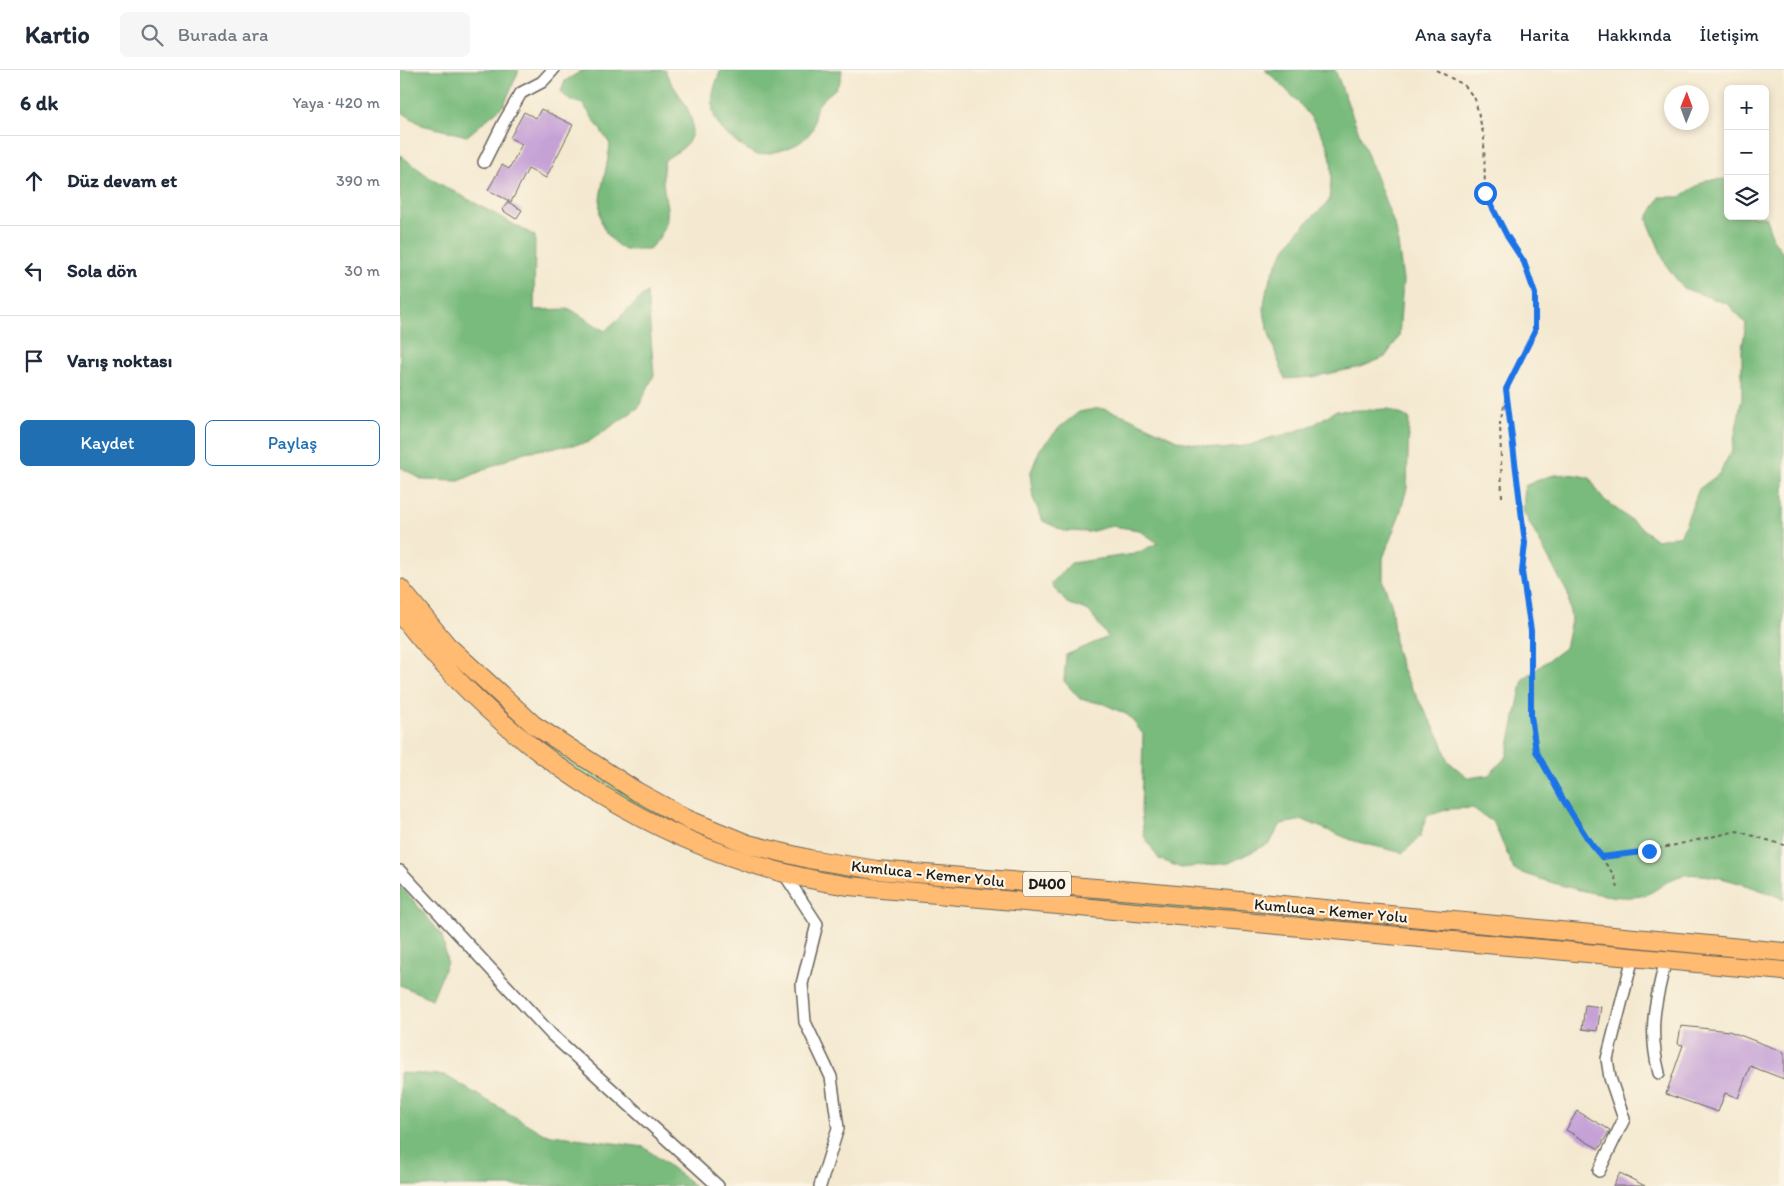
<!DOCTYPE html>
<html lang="tr">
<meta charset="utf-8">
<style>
body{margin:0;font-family:Itim,sans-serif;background:#f6f6f7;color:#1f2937}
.controls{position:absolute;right:15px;top:15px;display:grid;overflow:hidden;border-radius:8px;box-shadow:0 2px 8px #0003}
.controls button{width:45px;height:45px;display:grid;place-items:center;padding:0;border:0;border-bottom:1px solid #e0e1e3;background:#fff;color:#1f2937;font:25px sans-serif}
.compass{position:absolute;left:1264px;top:15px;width:45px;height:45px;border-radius:50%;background:#fff;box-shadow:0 2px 8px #0003;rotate:1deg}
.stop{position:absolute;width:15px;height:15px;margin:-11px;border:4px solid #1a73e8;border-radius:50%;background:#fff}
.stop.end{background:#1a73e8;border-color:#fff;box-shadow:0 1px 5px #0008}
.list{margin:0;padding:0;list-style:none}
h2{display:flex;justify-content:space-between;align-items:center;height:65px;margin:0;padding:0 20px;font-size:21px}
h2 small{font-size:16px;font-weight:400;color:#747a83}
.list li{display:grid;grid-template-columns:32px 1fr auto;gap:15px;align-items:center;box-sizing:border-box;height:90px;padding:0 20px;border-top:1px solid #e0e1e3}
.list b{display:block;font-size:19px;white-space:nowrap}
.list em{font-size:16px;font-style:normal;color:#747a83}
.actions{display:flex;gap:10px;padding:15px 20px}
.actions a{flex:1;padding:11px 0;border:1px solid #1f6fb2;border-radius:8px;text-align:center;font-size:18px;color:#1f6fb2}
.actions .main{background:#1f6fb2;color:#fff}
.icon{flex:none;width:28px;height:28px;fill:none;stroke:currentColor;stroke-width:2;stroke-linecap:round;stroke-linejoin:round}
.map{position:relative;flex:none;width:1384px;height:1116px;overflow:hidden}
header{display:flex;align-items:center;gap:30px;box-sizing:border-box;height:70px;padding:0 25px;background:#fff;border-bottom:1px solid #e0e1e3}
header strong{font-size:24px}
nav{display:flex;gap:28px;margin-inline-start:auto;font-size:18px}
.search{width:350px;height:45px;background:#f6f6f7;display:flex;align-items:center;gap:12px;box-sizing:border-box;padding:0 18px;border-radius:8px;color:#747a83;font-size:19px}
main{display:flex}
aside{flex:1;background:#fff}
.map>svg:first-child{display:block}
</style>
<header>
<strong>Kartio</strong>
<div class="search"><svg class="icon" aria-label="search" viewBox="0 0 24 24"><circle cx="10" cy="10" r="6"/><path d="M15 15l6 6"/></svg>Burada ara</div>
<nav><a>Ana sayfa</a><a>Harita</a><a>Hakkında</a><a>İletişim</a></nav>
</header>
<main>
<aside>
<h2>6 dk<small>Yaya · 420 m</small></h2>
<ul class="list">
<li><svg class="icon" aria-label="ahead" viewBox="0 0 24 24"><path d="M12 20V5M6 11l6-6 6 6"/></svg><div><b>Düz devam et</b></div><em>390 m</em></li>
<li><svg class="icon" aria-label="left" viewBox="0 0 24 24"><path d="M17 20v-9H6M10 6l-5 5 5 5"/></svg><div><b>Sola dön</b></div><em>30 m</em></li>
<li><svg class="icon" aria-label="arrive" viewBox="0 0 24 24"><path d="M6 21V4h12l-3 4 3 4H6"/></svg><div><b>Varış noktası</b></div></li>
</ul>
<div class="actions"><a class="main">Kaydet</a><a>Paylaş</a></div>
</aside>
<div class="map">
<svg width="1384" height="1116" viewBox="0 0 1384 1116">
<rect width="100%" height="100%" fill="#fcf5e5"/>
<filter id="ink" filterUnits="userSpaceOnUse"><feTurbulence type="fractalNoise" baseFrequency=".02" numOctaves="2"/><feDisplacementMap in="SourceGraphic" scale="10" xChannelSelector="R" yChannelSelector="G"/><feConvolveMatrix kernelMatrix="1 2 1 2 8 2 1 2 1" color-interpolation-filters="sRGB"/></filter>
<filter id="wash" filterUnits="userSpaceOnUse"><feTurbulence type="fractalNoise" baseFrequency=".0096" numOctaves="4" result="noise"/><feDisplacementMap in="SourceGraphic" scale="20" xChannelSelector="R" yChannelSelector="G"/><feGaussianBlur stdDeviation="1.12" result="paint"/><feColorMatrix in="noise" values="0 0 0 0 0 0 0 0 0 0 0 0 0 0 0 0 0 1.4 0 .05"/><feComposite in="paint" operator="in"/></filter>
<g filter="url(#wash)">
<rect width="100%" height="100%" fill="#f4e9d0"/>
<polygon fill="#97db93" stroke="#5a7c58" points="0,525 114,645 174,692 262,744 323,774 387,794 431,802 520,812 1384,888 1384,892 520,817 386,799 259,750 169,697 74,619 0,536"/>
<g fill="#79bb7d" stroke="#4a6c4c">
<polygon points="0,0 119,0 104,35 67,66 22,55 0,41"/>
<path d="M183,0H265C273,23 305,47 287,74C282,80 271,85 265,90C255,128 285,145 249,179L225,180C181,154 207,113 210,74L183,34L169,30L161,22L165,11Z"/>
<path d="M321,0H442C440,22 431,19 419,34C412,42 416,52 412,60C401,78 375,83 356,85C319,63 300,46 321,0Z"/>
<path d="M865,0H935L996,159L1003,210L999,267L985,287L961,297L912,307L885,309C879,292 864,254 864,238C865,214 879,186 894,167C903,154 918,143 929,131C930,116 934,96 929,81C920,51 888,20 865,0Z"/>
<polygon points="0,85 33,110 135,166 134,240 170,239 205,261 247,222 254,305 238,338 187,373 124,382 59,411 23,410 0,397"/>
<path d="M1328,109V146H1365L1373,169L1384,185V829C1359,819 1302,797 1277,807C1259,814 1254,826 1233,827C1203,829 1143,811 1114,800L1094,753L1073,738L1049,739L1027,746L1020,767L1003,783L954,771L903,750L881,754L870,773L829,793L781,798L759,789L744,766L741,742L743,664L728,645L704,634L680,629L664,611L666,585L708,567L689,541L667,533L651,514L671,493L735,484L758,473L739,460L712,456L689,462L664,461L643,451L633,428L630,404L640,379L660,357L679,342L700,338L726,346L779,371L823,379L850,375L873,367L894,362L915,354L935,341L989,339L1009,348L1007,418L1000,443L983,488V512L991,533L996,581L1005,606L1041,670L1048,691L1068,708L1089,705L1107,686L1123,609L1165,578L1171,551L1168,524L1123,441L1125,416C1150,404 1163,401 1190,408L1202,428L1257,470L1281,465L1299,419L1319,404L1332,380L1342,328V279L1346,254L1328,234L1283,218L1266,195L1247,149L1260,127H1280L1306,110Z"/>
<polygon points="0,815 42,865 47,892 32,929 0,915"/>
<polygon points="0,1003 44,1005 144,1064 244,1077 295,1116 0,1116"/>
</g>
<g id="blocks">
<g fill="#c5a1d6">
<polygon points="141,39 173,55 146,108 128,99 111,132 88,120 102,95 109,99 122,74 110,68 124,42 136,48"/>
<polygon points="108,132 122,140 116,149 102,140"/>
<polygon points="1185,935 1201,937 1197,961 1182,959"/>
<polygon points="1281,956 1329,961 1384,982 1384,1009 1350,996 1338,1028 1325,1023 1318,1042 1266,1024 1283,975 1278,974"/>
<polygon points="1177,1041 1210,1060 1199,1079 1166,1060"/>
<polygon points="1220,1103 1245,1116 1213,1116"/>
</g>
</g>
</g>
<g filter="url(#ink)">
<use href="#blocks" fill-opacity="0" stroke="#68645b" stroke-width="1"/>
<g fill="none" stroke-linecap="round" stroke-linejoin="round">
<g stroke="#68645b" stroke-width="14">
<g id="minor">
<polyline points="84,92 104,52 121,23 142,12 153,0"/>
<polyline points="0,801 151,964 318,1116"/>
<polyline points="385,805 417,854 402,914 405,952 431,1007 438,1058 420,1116"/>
<path d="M1259,1003C1248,959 1255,932 1266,889"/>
<polyline points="1199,1101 1224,1049 1210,1008 1207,989 1233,887"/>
</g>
</g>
<g stroke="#68645b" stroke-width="20">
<g id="highway">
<polyline points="0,518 47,575 134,655 236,721 287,749 348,774 409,789 477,800 745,822 1384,882"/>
<path d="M0,543C108,685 272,790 449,816L1384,901"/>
</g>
</g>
<g stroke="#68645b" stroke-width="2" stroke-dasharray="4 4" stroke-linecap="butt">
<polyline points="1036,0 1064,15 1075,29 1084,67 1085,123 1107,166 1124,192 1135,224 1135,261 1106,319 1125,473 1122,502 1131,561 1131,646 1136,681 1191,774 1214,805 1218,818"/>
<polyline points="1102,427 1100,351 1106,329"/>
<polyline points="1202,787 1249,781 1337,761 1384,775"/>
</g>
<use href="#minor" stroke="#fff" stroke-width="11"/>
<use href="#highway" stroke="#febb71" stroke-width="18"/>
</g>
</g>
<g fill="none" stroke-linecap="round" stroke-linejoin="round" filter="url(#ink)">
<polyline stroke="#1a73e8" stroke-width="6" points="1085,123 1107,166 1124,192 1135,224 1135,261 1106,319 1125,473 1122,502 1131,561 1131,646 1136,681 1165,733 1191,774 1202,787 1249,781"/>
</g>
<g text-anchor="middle" stroke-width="4.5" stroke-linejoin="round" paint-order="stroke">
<rect fill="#fcf5e5" stroke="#5f5d58" stroke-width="1" x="623" y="801.5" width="48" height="25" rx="4"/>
<g font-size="15" font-weight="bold" fill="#1c1c1c">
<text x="647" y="819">D400</text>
</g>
<g font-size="16" fill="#1c1c1c" stroke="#fcf5e5">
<text transform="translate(528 803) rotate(6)" y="6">Kumluca - Kemer Yolu</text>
<text transform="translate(931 840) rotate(5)" y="6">Kumluca - Kemer Yolu</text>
</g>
</g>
</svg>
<div class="controls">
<button>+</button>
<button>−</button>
<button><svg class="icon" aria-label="layers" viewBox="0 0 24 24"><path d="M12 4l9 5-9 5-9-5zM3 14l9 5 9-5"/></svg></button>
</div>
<svg class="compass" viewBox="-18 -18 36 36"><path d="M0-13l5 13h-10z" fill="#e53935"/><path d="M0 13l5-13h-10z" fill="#747a83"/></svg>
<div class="stop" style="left:1085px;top:123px"></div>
<div class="stop end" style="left:1249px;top:781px"></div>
</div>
</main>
